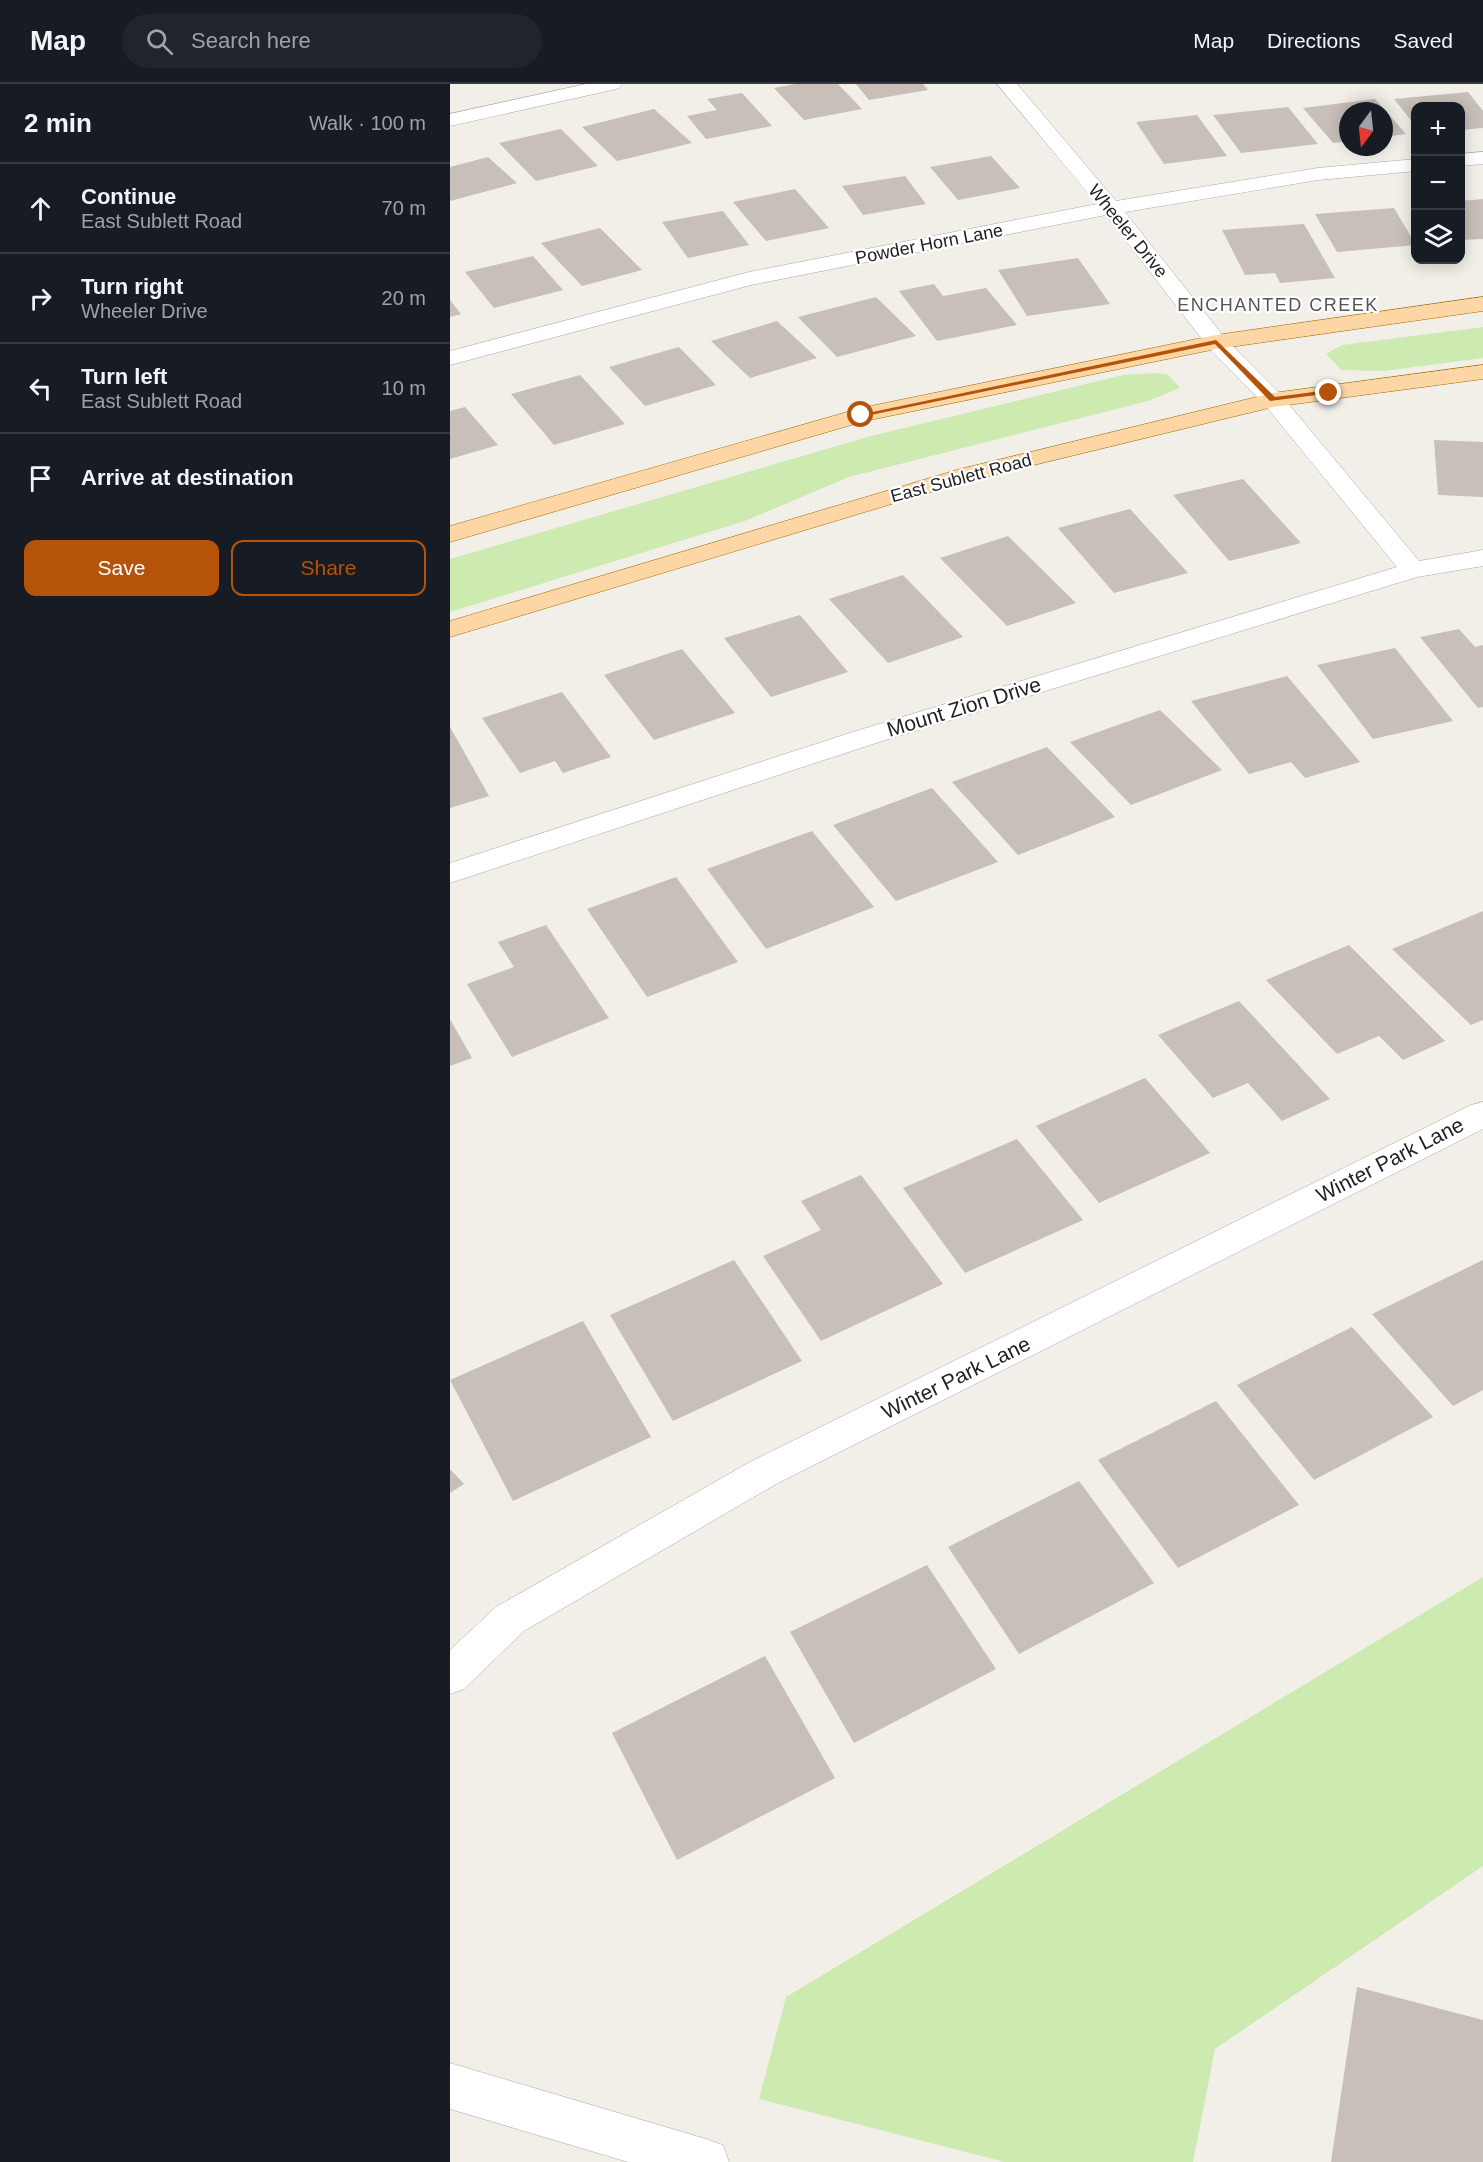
<!DOCTYPE html>
<meta charset="utf-8">
<style>
body{margin:0;font-family:Arial,sans-serif;background:#20242c;color:#f1f3f6}
.controls{position:absolute;right:18px;top:18px;display:grid;overflow:hidden;border-radius:12px;box-shadow:0 3px 15px #0003}
.controls button{width:54px;height:54px;display:grid;place-items:center;padding:0;border:0;border-bottom:2px solid #363941;background:#171b24;color:#f1f3f6;font:30px sans-serif}
.compass{position:absolute;left:889px;top:18px;width:54px;height:54px;border-radius:50%;background:#171b24;box-shadow:0 3px 15px #0003;rotate:195deg}
.stop{position:absolute;width:18px;height:18px;margin:-14px;border:4px solid #b45309;border-radius:50%;background:#fff}
.stop.end{background:#b45309;border-color:#fff;box-shadow:0 2px 6px #0008}
.list{margin:0;padding:0;list-style:none}
h2{display:flex;justify-content:space-between;align-items:center;height:78px;margin:0;padding:0 24px;font-size:26px}
h2 small{font-size:20px;font-weight:400;color:#9ea1a6}
.list li{display:grid;grid-template-columns:39px 1fr auto;gap:18px;align-items:center;box-sizing:border-box;height:90px;padding:0 24px;border-top:2px solid #363941}
.list b{display:block;font-size:22px;white-space:nowrap}
.list p{margin:0;font-size:20px;white-space:nowrap;color:#9ea1a6}
.list em{font-size:20px;font-style:normal;color:#9ea1a6}
.actions{display:flex;gap:12px;padding:18px 24px}
.actions a{flex:1;padding:14px 0;border:2px solid #b45309;border-radius:12px;text-align:center;font-size:21px;color:#b45309}
.actions .main{background:#b45309;color:#fff}
.icon{flex:none;width:33px;height:33px;fill:none;stroke:currentColor;stroke-width:2;stroke-linecap:round;stroke-linejoin:round}
.map{position:relative;flex:none;width:1033px;height:2078px;overflow:hidden}
header{display:flex;align-items:center;gap:36px;box-sizing:border-box;height:84px;padding:0 30px;background:#171b24;border-bottom:2px solid #363941}
header strong{font-size:28px}
nav{display:flex;gap:33px;margin-inline-start:auto;font-size:21px}
.search{width:420px;height:54px;background:#20242c;display:flex;align-items:center;gap:15px;box-sizing:border-box;padding:0 21px;border-radius:33px;color:#9ea1a6;font-size:22px}
main{display:flex}
aside{flex:1;background:#171b24}
.map>svg:first-child{display:block}
</style>
<header>
<strong>Map</strong>
<div class="search"><svg class="icon" aria-label="search" viewBox="0 0 24 24"><circle cx="10" cy="10" r="6"/><path d="M15 15l6 6"/></svg>Search here</div>
<nav><a>Map</a><a>Directions</a><a>Saved</a></nav>
</header>
<main>
<aside>
<h2>2 min<small>Walk · 100 m</small></h2>
<ul class="list">
<li><svg class="icon" aria-label="ahead" viewBox="0 0 24 24"><path d="M12 20V5M6 11l6-6 6 6"/></svg><div><b>Continue</b><p>East Sublett Road</p></div><em>70 m</em></li>
<li><svg class="icon" aria-label="right" viewBox="0 0 24 24"><path d="M7 20v-9h11M14 6l5 5-5 5"/></svg><div><b>Turn right</b><p>Wheeler Drive</p></div><em>20 m</em></li>
<li><svg class="icon" aria-label="left" viewBox="0 0 24 24"><path d="M17 20v-9H6M10 6l-5 5 5 5"/></svg><div><b>Turn left</b><p>East Sublett Road</p></div><em>10 m</em></li>
<li><svg class="icon" aria-label="arrive" viewBox="0 0 24 24"><path d="M6 21V4h12l-3 4 3 4H6"/></svg><div><b>Arrive at destination</b></div></li>
</ul>
<div class="actions"><a class="main">Save</a><a>Share</a></div>
</aside>
<div class="map">
<svg width="1033" height="2078" viewBox="0 0 1033 2078">
<rect width="100%" height="100%" fill="#f2efe9"/>
<g fill="#cdebb0">
<polygon points="1033,243 1033,274 934,287 891,286 876,270 892,261"/>
<polygon points="706,289 717,290 730,304 698,317 399,393 295,437 0,528 0,475 421,352 673,291"/>
<polygon points="1033,1493 1033,1782 765,1965 743,2078 555,2078 309,2015 336,1913"/>
</g>
<g fill="#c7bfb8">
<polygon points="345,0 388,0 412,25 354,36 324,4"/>
<polygon points="406,0 473,0 478,6 419,16"/>
<polygon points="1018,8 1033,27 1033,44 1010,46 1010,22 966,22 966,43 944,15"/>
<polygon points="292,9 322,42 256,55 237,32 267,26 257,15"/>
<polygon points="925,15 956,50 934,53 934,27 898,27 898,57 883,59 853,24"/>
<polygon points="838,23 868,60 791,69 763,31"/>
<polygon points="204,25 242,59 167,77 132,43"/>
<polygon points="747,31 777,72 714,80 686,38"/>
<polygon points="111,45 148,82 86,97 49,59"/>
<polygon points="541,72 570,104 508,116 480,83"/>
<polygon points="38,73 67,99 0,117 0,83"/>
<polygon points="455,92 476,120 413,131 392,102"/>
<polygon points="345,105 379,144 316,157 283,118"/>
<polygon points="1033,115 1033,155 1010,156 1010,117"/>
<polygon points="944,124 966,161 887,168 865,130"/>
<polygon points="273,127 299,161 238,174 212,138"/>
<polygon points="854,140 885,194 830,199 825,189 795,191 772,146"/>
<polygon points="150,144 192,186 132,202 91,159"/>
<polygon points="83,172 113,206 44,224 15,188"/>
<polygon points="628,174 660,220 577,232 548,186"/>
<polygon points="484,200 493,212 536,204 567,241 487,257 449,207"/>
<polygon points="426,213 466,252 387,273 348,233"/>
<polygon points="0,216 11,230 0,233"/>
<polygon points="327,237 367,274 300,294 261,257"/>
<polygon points="229,263 266,301 195,322 159,283"/>
<polygon points="130,291 175,340 104,361 61,310"/>
<polygon points="15,323 48,361 0,375 0,327"/>
<polygon points="984,356 1033,358 1033,413 988,411"/>
<polygon points="793,395 851,459 779,477 723,411"/>
<polygon points="680,425 738,489 664,509 608,444"/>
<polygon points="558,452 626,519 557,542 490,474"/>
<polygon points="453,491 513,553 438,579 379,515"/>
<polygon points="350,531 398,588 321,613 274,554"/>
<polygon points="1009,545 1025,563 1033,561 1033,623 1028,624 970,553"/>
<polygon points="945,564 1003,637 923,655 867,581"/>
<polygon points="232,565 285,629 204,656 154,591"/>
<polygon points="837,592 910,678 855,694 841,678 799,690 741,617"/>
<polygon points="112,608 161,673 113,689 105,677 70,689 32,634"/>
<polygon points="710,626 772,686 681,721 620,658"/>
<polygon points="0,643 39,712 0,724"/>
<polygon points="597,663 665,733 568,771 502,698"/>
<polygon points="482,704 548,778 446,817 383,741"/>
<polygon points="362,747 424,823 316,865 257,785"/>
<polygon points="226,793 288,878 197,913 137,825"/>
<polygon points="1033,827 1033,936 1021,941 942,865"/>
<polygon points="96,841 159,934 62,973 17,900 64,883 48,858"/>
<polygon points="899,861 995,957 953,976 929,952 887,970 816,896"/>
<polygon points="789,917 880,1015 832,1037 798,999 763,1014 708,951"/>
<polygon points="0,935 22,974 0,982"/>
<polygon points="695,994 760,1069 649,1119 586,1042"/>
<polygon points="567,1055 633,1136 515,1189 453,1104"/>
<polygon points="411,1091 493,1200 371,1257 313,1172 371,1146 351,1117"/>
<polygon points="284,1176 352,1277 223,1337 160,1231"/>
<polygon points="1033,1176 1033,1306 1003,1322 922,1230"/>
<polygon points="133,1237 201,1353 63,1417 0,1296"/>
<polygon points="902,1243 983,1333 864,1396 787,1301"/>
<polygon points="766,1317 849,1421 728,1484 648,1376"/>
<polygon points="0,1385 14,1400 0,1409"/>
<polygon points="629,1397 704,1499 569,1570 498,1463"/>
<polygon points="477,1481 546,1585 404,1659 340,1548"/>
<polygon points="315,1572 385,1694 227,1776 162,1649"/>
<polygon points="907,1903 1033,1936 1033,2078 881,2078"/>
</g>
<g fill="none" stroke-linecap="round" stroke-linejoin="round">
<g stroke="#a9a9a9" stroke-width="1">
<g id="minor">
<polygon points="136,0 172,0 169,4 162,6 0,42 0,30"/>
<polygon points="547,0 567,0 666,117 868,84 966,75 966,87 868,96 675,128 774,253 831,311 969,477 1033,466 1033,482 967,493 426,659 0,799 0,779 406,647 947,483 815,321 758,263 656,131 301,201 0,281 0,267 299,188 647,120"/>
<polygon points="1033,68 1033,80 1010,82 1010,70"/>
<polygon points="1033,1018 1033,1045 326,1400 74,1547 14,1605 0,1610 0,1566 46,1523 300,1378 1021,1021"/>
<polygon points="0,1979 256,2055 273,2061 279,2078 178,2078 0,2025"/>
</g>
</g>
<g stroke="#a06b00" stroke-width="1">
<g id="major">
<polygon points="1033,213 1033,227 766,265 415,337 0,458 0,442 411,324 766,251"/>
<polygon points="1033,281 1033,295 823,323 518,397 0,553 0,537 510,385 823,309"/>
</g>
</g>
<use href="#minor" fill="#fff" fill-rule="evenodd"/>
<use href="#major" fill="#fcd6a4" fill-rule="evenodd"/>
</g>
<polygon fill="#b45309" points="766,256 825,313 879,306 882,309 820,317 765,260 411,333 408,331"/>
<g text-anchor="middle" stroke-width="4.5" stroke-linejoin="round" paint-order="stroke">
<g font-size="18" fill="#222" stroke="#fff">
<text transform="translate(678 147) rotate(51)" y="6">Wheeler Drive</text>
<text transform="translate(479 160) rotate(-11)" y="6">Powder Horn Lane</text>
<text transform="translate(511 394) rotate(-15)" y="6">East Sublett Road</text>
</g>
<g font-size="18" letter-spacing="1.5" fill="#555" stroke="#fff">
<text x="828" y="227">ENCHANTED CREEK</text>
</g>
<g font-size="21" fill="#222" stroke="#fff">
<text transform="translate(514 623) rotate(-17)" y="7">Mount Zion Drive</text>
<text transform="translate(940 1076) rotate(-27)" y="7">Winter Park Lane</text>
<text transform="translate(506 1294) rotate(-26)" y="7">Winter Park Lane</text>
</g>
</g>
</svg>
<div class="controls">
<button>+</button>
<button>−</button>
<button><svg class="icon" aria-label="layers" viewBox="0 0 24 24"><path d="M12 4l9 5-9 5-9-5zM3 14l9 5 9-5"/></svg></button>
</div>
<svg class="compass" viewBox="-18 -18 36 36"><path d="M0-13l5 13h-10z" fill="#e53935"/><path d="M0 13l5-13h-10z" fill="#9ea1a6"/></svg>
<div class="stop" style="left:411px;top:331px"></div>
<div class="stop end" style="left:879px;top:309px"></div>
</div>
</main>
